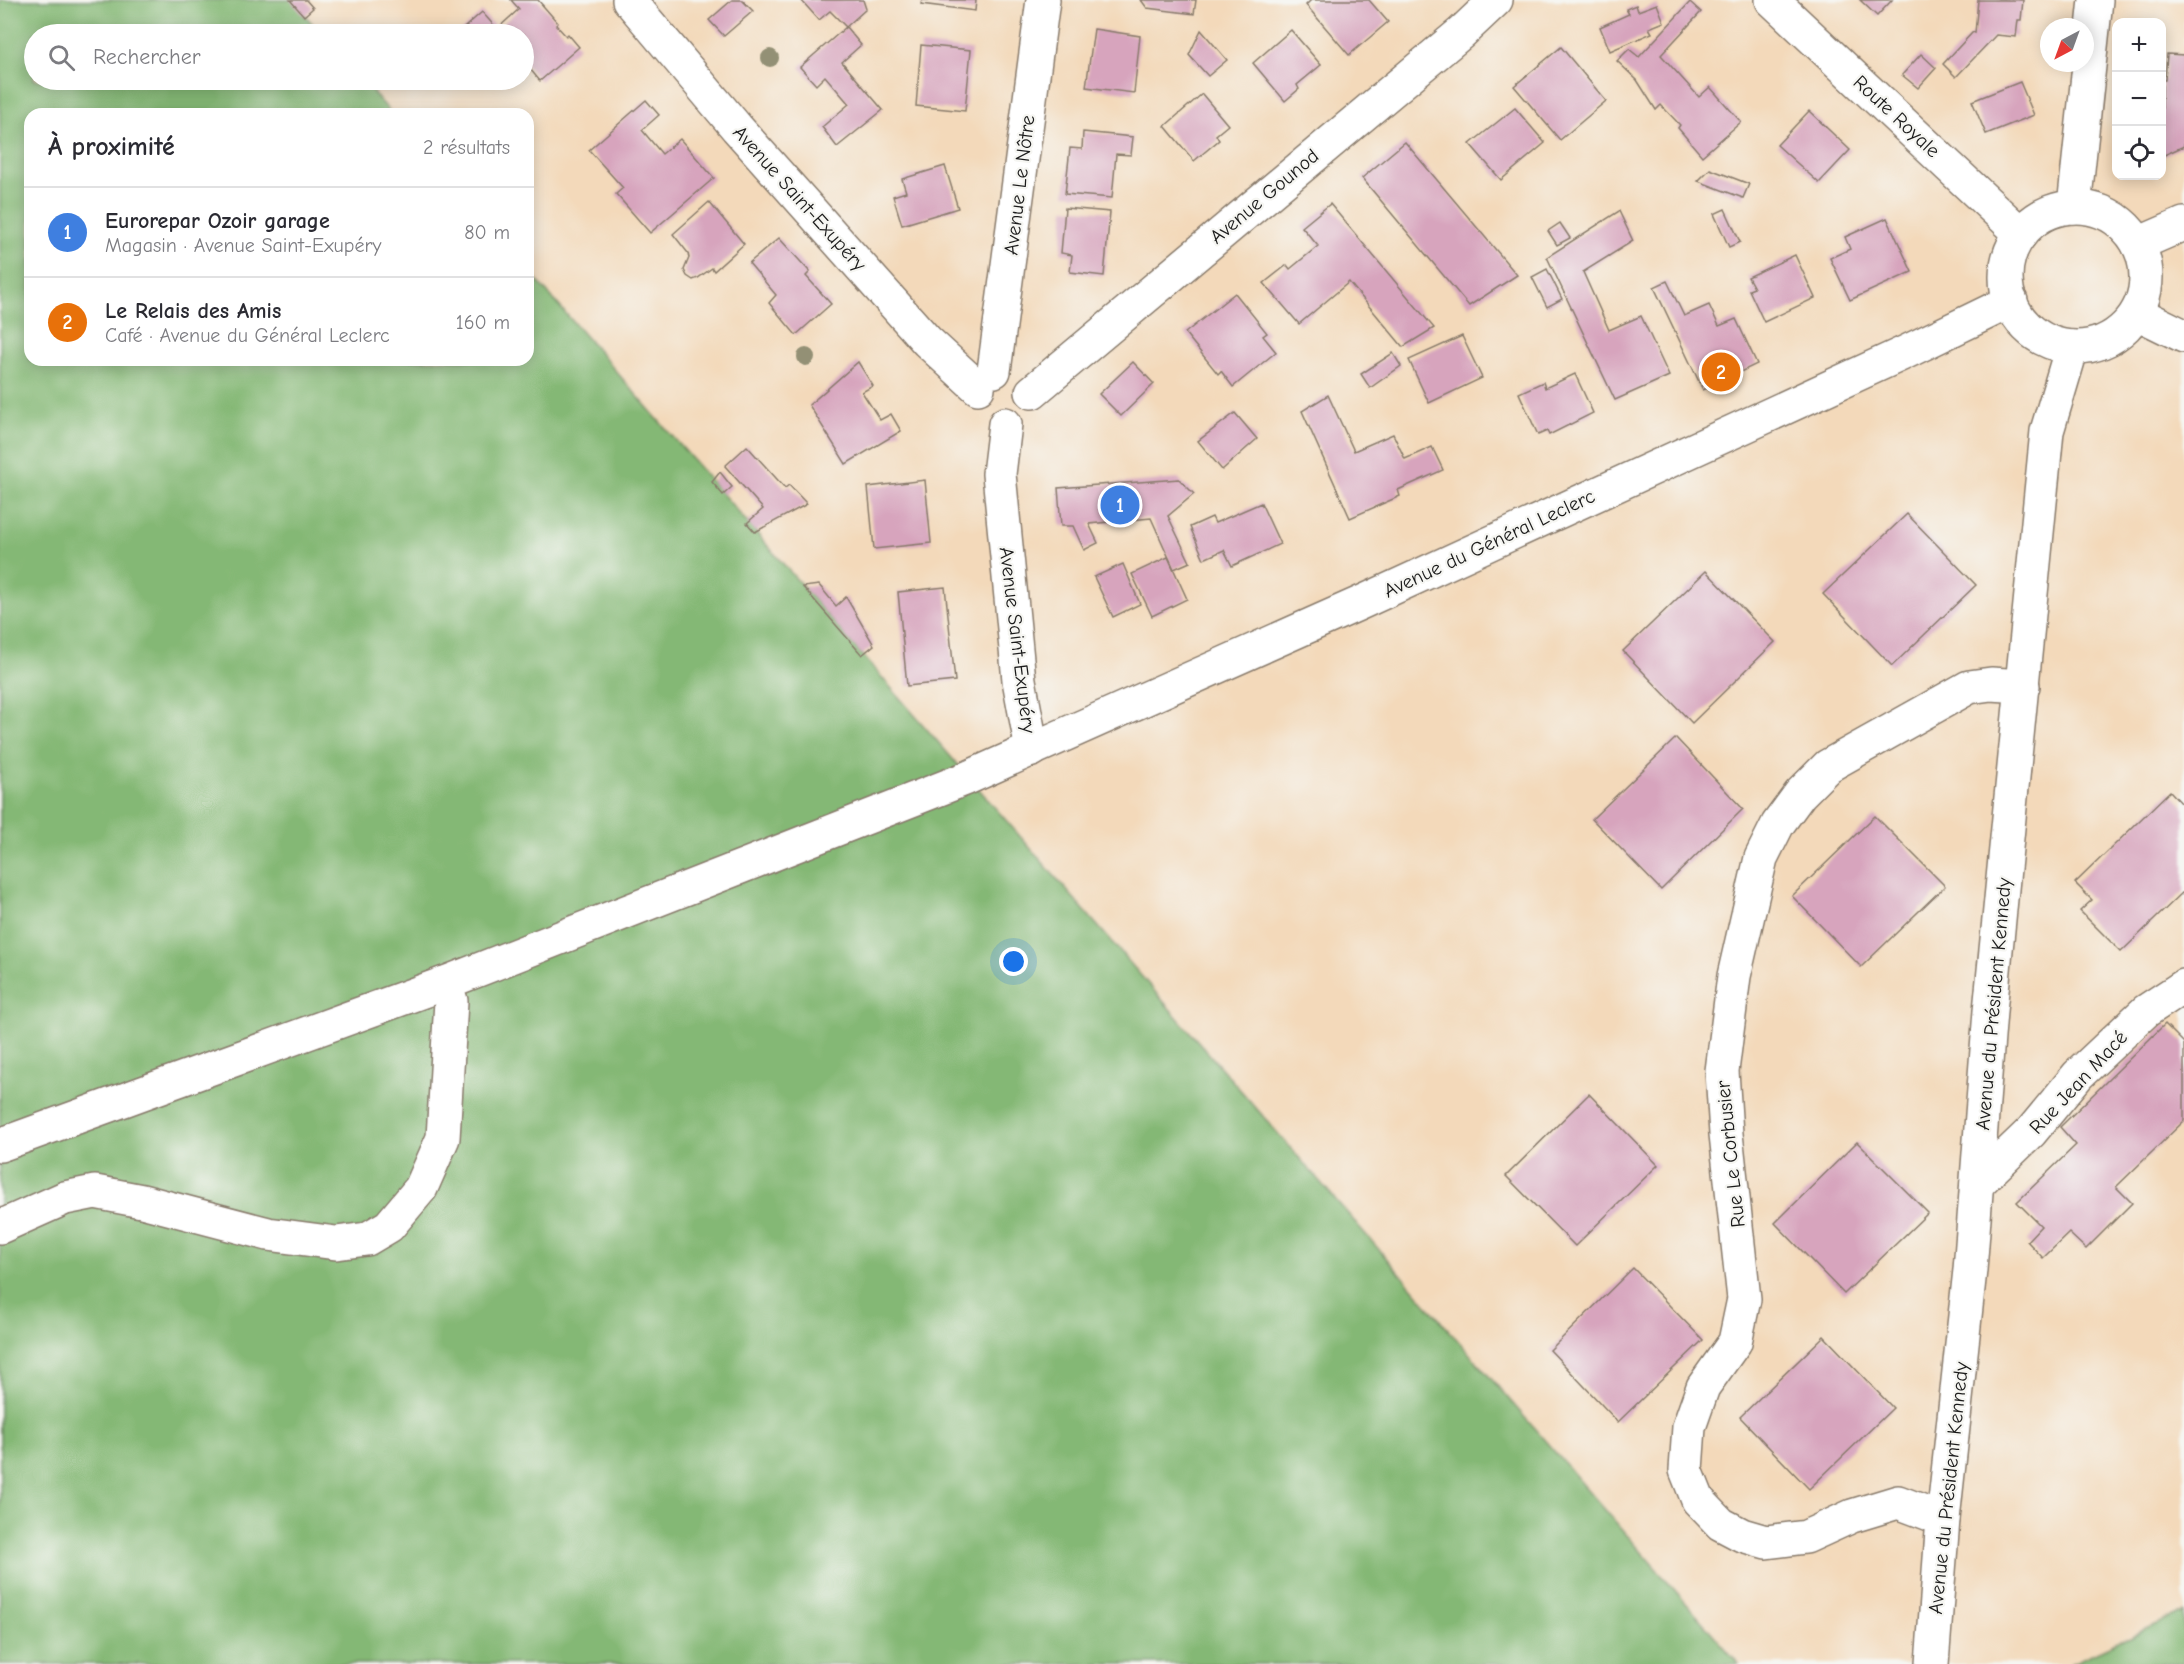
<!DOCTYPE html>
<html lang="fr">
<meta charset="utf-8">
<style>
body{margin:0;font-family:"Comic Neue",sans-serif;background:#f7f7f7;color:#2b2b33}
.controls{position:absolute;right:18px;top:18px;display:grid;overflow:hidden;border-radius:12px;box-shadow:0 3px 15px #0003}
.controls button{width:54px;height:54px;display:grid;place-items:center;padding:0;border:0;border-bottom:2px solid #e1e1e2;background:#fff;color:#2b2b33;font:30px sans-serif}
.compass{position:absolute;left:2040px;top:18px;width:54px;height:54px;border-radius:50%;background:#fff;box-shadow:0 3px 15px #0003;rotate:221deg}
.you{position:absolute;left:1014px;top:962px;width:21px;height:21px;margin:-15px;border:4px solid #fff;border-radius:50%;background:#1a73e8;box-shadow:0 0 0 9px #1a73e833}
.badge{display:grid;place-items:center;width:39px;height:39px;border-radius:50%;background:#c8321e;color:#fff;font-size:20px;font-weight:700}
.pin{position:absolute;translate:-50% -50%;border:3px solid #fff;box-shadow:0 2px 6px #0006}
.list{margin:0;padding:0;list-style:none}
h2{display:flex;justify-content:space-between;align-items:center;height:78px;margin:0;padding:0 24px;font-size:26px}
h2 small{font-size:20px;font-weight:400;color:#7c7c81}
.list li{display:grid;grid-template-columns:39px 1fr auto;gap:18px;align-items:center;box-sizing:border-box;height:90px;padding:0 24px;border-top:2px solid #e1e1e2}
.list b{display:block;font-size:22px;white-space:nowrap}
.list p{margin:0;font-size:20px;white-space:nowrap;color:#7c7c81}
.list em{font-size:20px;font-style:normal;color:#7c7c81}
.icon{flex:none;width:33px;height:33px;fill:none;stroke:currentColor;stroke-width:2;stroke-linecap:round;stroke-linejoin:round}
.map{position:relative;flex:none;width:2184px;height:1664px;overflow:hidden}
.search{position:absolute;background:#fff;box-shadow:0 3px 15px #0003;left:24px;top:24px;width:510px;height:66px;display:flex;align-items:center;gap:15px;box-sizing:border-box;padding:0 21px;border-radius:33px;color:#7c7c81;font-size:22px}
.panel{position:absolute;background:#fff;box-shadow:0 3px 15px #0003;left:24px;top:108px;width:510px;height:258px;border-radius:18px}
.map>svg:first-child{display:block}
</style>
<div class="map">
<svg width="2184" height="1664" viewBox="0 0 2184 1664">
<rect width="100%" height="100%" fill="#f6f6f2"/>
<filter id="ink" filterUnits="userSpaceOnUse"><feTurbulence type="fractalNoise" baseFrequency=".0167" numOctaves="2"/><feDisplacementMap in="SourceGraphic" scale="12" xChannelSelector="R" yChannelSelector="G"/><feConvolveMatrix kernelMatrix="1 2 1 2 8 2 1 2 1" color-interpolation-filters="sRGB"/></filter>
<filter id="wash" filterUnits="userSpaceOnUse"><feTurbulence type="fractalNoise" baseFrequency=".008" numOctaves="4" result="noise"/><feDisplacementMap in="SourceGraphic" scale="24" xChannelSelector="R" yChannelSelector="G"/><feGaussianBlur stdDeviation="1.35" result="paint"/><feColorMatrix in="noise" values="0 0 0 0 0 0 0 0 0 0 0 0 0 0 0 0 0 1.4 0 .05"/><feComposite in="paint" operator="in"/></filter>
<g filter="url(#wash)">
<rect width="100%" height="100%" fill="#f3d9ba"/>
<g fill="#84b874" stroke="#506a48" stroke-width="1.5">
<polygon points="0,0 291,0 322,34 34,34 34,80 362,80 392,114 30,114 30,360 528,360 528,270 1739,1664 0,1664"/>
<polygon points="2184,1612 2184,1664 2070,1664"/>
</g>
<g id="blocks">
<g fill="#d7a4bd">
<polygon points="290,0 306,0 313,8 304,16"/>
<polygon points="511,0 538,0 558,23 556,25 566,36 568,34 579,47 540,81 524,62 524,34 457,34 482,12 497,29 519,9"/>
<polygon points="732,0 742,0 753,11 724,36 709,20"/>
<polygon points="801,0 863,0 866,9 846,27 861,45 842,62 883,110 837,147 822,127 849,104 825,76 816,85 800,67 846,27 830,11 819,20"/>
<polygon points="922,0 976,0 975,11 921,4"/>
<polygon points="1141,0 1196,0 1194,14 1147,8"/>
<polygon points="1311,0 1369,0 1388,22 1349,55 1306,5"/>
<polygon points="1860,0 1892,0 1877,16"/>
<polygon points="1978,0 2023,0 2021,20 2018,20 2016,37 1996,35 1956,77 1943,64 1973,32 1975,33"/>
<polygon points="1690,2 1701,12 1661,55 1699,97 1710,87 1741,122 1702,156 1678,128 1680,125 1661,105 1656,110 1637,80 1617,61 1629,49 1639,57"/>
<polygon points="1657,4 1664,22 1649,28 1652,33 1610,51 1600,27 1629,14 1626,9 1636,5 1638,11"/>
<polygon points="1094,29 1140,36 1134,93 1086,87"/>
<polygon points="1201,30 1227,60 1208,76 1189,55"/>
<polygon points="1291,30 1321,65 1297,85 1299,89 1285,101 1253,63"/>
<polygon points="921,45 971,50 965,111 916,106"/>
<polygon points="1561,47 1606,101 1560,140 1514,86"/>
<polygon points="1921,54 1936,68 1918,88 1902,75"/>
<polygon points="2167,54 2184,55 2184,146 2162,156 2162,80 2165,80"/>
<polygon points="2020,82 2034,115 1986,134 1972,101"/>
<polygon points="1202,94 1228,125 1216,135 1219,140 1194,161 1165,126"/>
<polygon points="646,100 659,115 642,130 662,154 680,139 714,178 650,233 616,194 623,188 589,150"/>
<polygon points="1515,108 1545,143 1501,180 1470,144"/>
<polygon points="1809,111 1850,150 1819,183 1777,145"/>
<polygon points="1083,132 1133,137 1131,155 1116,154 1112,198 1065,194 1070,148 1082,149"/>
<polygon points="1405,142 1517,275 1469,306 1362,178"/>
<polygon points="945,166 958,208 902,225 893,196 906,192 902,179"/>
<polygon points="1710,169 1749,184 1743,198 1698,181"/>
<polygon points="709,202 744,244 714,271 712,268 698,278 693,280 687,276 684,270 689,258 688,253 673,234"/>
<polygon points="1330,204 1434,328 1403,347 1349,282 1299,324 1264,283 1287,265 1290,269 1318,246 1302,227"/>
<polygon points="1065,208 1110,212 1104,276 1070,272 1072,255 1061,253"/>
<polygon points="1725,209 1740,242 1729,247 1714,214"/>
<polygon points="1619,211 1633,241 1583,272 1609,330 1641,316 1669,376 1615,400 1547,257"/>
<polygon points="1887,218 1912,272 1850,300 1830,258 1850,249 1845,237"/>
<polygon points="1560,223 1570,238 1557,245 1548,231"/>
<polygon points="779,238 810,272 806,276 831,304 796,335 769,303 776,295 749,263"/>
<polygon points="1795,255 1815,298 1764,322 1749,290 1754,288 1748,277"/>
<polygon points="1547,269 1562,299 1547,307 1532,277"/>
<polygon points="1667,281 1684,316 1709,305 1719,326 1736,319 1757,364 1703,390 1654,287"/>
<polygon points="1235,293 1267,333 1263,336 1276,352 1233,387 1221,371 1218,374 1185,333"/>
<polygon points="1462,336 1482,378 1429,403 1409,360"/>
<polygon points="1393,353 1401,366 1370,388 1361,374"/>
<polygon points="858,362 873,386 862,392 880,420 891,414 901,431 846,464 809,405"/>
<polygon points="1133,362 1154,384 1121,416 1099,394"/>
<polygon points="1575,374 1593,413 1549,435 1547,431 1538,435 1519,393 1543,382 1545,388"/>
<polygon points="1328,395 1354,451 1393,434 1405,459 1432,447 1443,470 1398,490 1400,496 1350,518 1302,411"/>
<polygon points="1235,413 1257,439 1222,470 1198,441"/>
<polygon points="747,446 785,488 789,485 807,504 755,532 747,523 763,509 725,466"/>
<polygon points="720,472 732,487 723,495 712,482"/>
<polygon points="1179,479 1194,494 1168,516 1190,562 1174,569 1151,518 1089,524 1098,543 1084,550 1073,526 1061,526 1058,488"/>
<polygon points="925,480 931,543 874,549 868,487"/>
<polygon points="1261,503 1280,544 1232,566 1224,550 1204,559 1190,527 1212,517 1215,523"/>
<polygon points="1907,514 1976,585 1892,666 1823,594"/>
<polygon points="1168,557 1187,599 1152,616 1132,574"/>
<polygon points="1123,564 1140,604 1113,617 1094,577"/>
<polygon points="1706,571 1775,642 1692,723 1623,651"/>
<polygon points="819,585 836,606 846,597 874,645 862,655 803,587"/>
<polygon points="945,587 955,681 907,686 898,592"/>
<polygon points="1676,738 1743,809 1661,890 1592,819"/>
<polygon points="2170,791 2184,806 2184,891 2121,952 2080,911 2092,900 2075,883"/>
<polygon points="1875,816 1945,886 1861,967 1792,896"/>
<polygon points="2165,1024 2184,1043 2184,1121 2116,1187 2132,1203 2086,1249 2069,1233 2043,1258 2027,1241 2041,1226 2017,1202 2076,1145 2060,1127"/>
<polygon points="1589,1094 1658,1165 1575,1246 1506,1176"/>
<polygon points="1857,1142 1928,1213 1844,1294 1775,1223"/>
<polygon points="1633,1268 1703,1340 1618,1422 1550,1350"/>
<polygon points="1824,1336 1893,1408 1809,1489 1740,1417"/>
</g>
</g>
</g>
<g filter="url(#ink)">
<use href="#blocks" fill-opacity="0" stroke="#887a6b" stroke-width="1.5"/>
<g fill="none" stroke-linecap="round" stroke-linejoin="round">
<g stroke="#887a6b" stroke-width="36">
<g id="minor">
<polyline points="629,0 737,128 927,341 978,388"/>
<polyline points="1772,0 2021,234"/>
<polyline points="2074,207 2096,0"/>
<circle cx="2076" cy="277" r="70"/>
<polyline points="2138,244 2184,224"/>
<polyline points="2137,313 2184,336"/>
<polyline points="994,371 1043,0"/>
<polyline points="1032,392 1461,33 1496,0"/>
<polyline points="1005,424 999,474 1019,680 1032,750"/>
<polyline points="0,1145 445,983 965,779 1358,604 1906,352 2011,301"/>
<polyline points="1977,1184 2031,1132 2078,1075 2146,1011 2184,986"/>
<polyline points="0,1227 65,1198 95,1192 142,1201 268,1234 336,1243 367,1239 389,1226 421,1188 443,1138 451,1001 445,983"/>
<polyline points="1943,1519 1898,1502 1852,1516 1806,1537 1766,1542 1742,1535 1721,1524 1698,1500 1686,1470 1689,1427 1703,1387 1735,1342 1744,1299 1726,1134 1722,1071 1734,976 1761,858 1778,824 1800,794 1828,766 1969,687 1991,684 2023,686"/>
<polyline points="1932,1664 1943,1519 1970,1270 1990,1011 2047,431 2072,347"/>
</g>
</g>
<use href="#minor" stroke="#fff" stroke-width="33"/>
</g>
<g fill="#939075">
<circle cx="770" cy="58" r="9"/>
<circle cx="806" cy="357" r="9"/>
</g>
</g>
<g text-anchor="middle" stroke-width="4.5" stroke-linejoin="round" paint-order="stroke">
<g font-size="20" fill="#1c1c1c" stroke="#f6f6f2">
<text transform="translate(1897 116) rotate(43)" y="7">Route Royale</text>
<text transform="translate(1019 185) rotate(-83)" y="7">Avenue Le Nôtre</text>
<text transform="translate(1264 196) rotate(-40)" y="7">Avenue Gounod</text>
<text transform="translate(800 198) rotate(48)" y="7">Avenue Saint-Exupéry</text>
<text transform="translate(1489 543) rotate(-25)" y="7">Avenue du Général Leclerc</text>
<text transform="translate(1018 640) rotate(83)" y="7">Avenue Saint-Exupéry</text>
<text transform="translate(1993 1004) rotate(-85)" y="7">Avenue du Président Kennedy</text>
<text transform="translate(2078 1082) rotate(-47)" y="7">Rue Jean Macé</text>
<text transform="translate(1730 1154) rotate(-96)" y="7">Rue Le Corbusier</text>
<text transform="translate(1948 1488) rotate(-84)" y="7">Avenue du Président Kennedy</text>
</g>
</g>
</svg>
<div class="controls">
<button>+</button>
<button>−</button>
<button><svg class="icon" aria-label="locate" viewBox="0 0 24 24"><circle cx="12" cy="12" r="6"/><path d="M12 2v4M12 18v4M2 12h4M18 12h4"/></svg></button>
</div>
<svg class="compass" viewBox="-18 -18 36 36"><path d="M0-13l5 13h-10z" fill="#e53935"/><path d="M0 13l5-13h-10z" fill="#7c7c81"/></svg>
<div class="you"></div>
<div class="pin badge" style="left:1120px;top:505px;background:#3f7fe0">1</div>
<div class="pin badge" style="left:1721px;top:372px;background:#e8710a">2</div>
<div class="search"><svg class="icon" aria-label="search" viewBox="0 0 24 24"><circle cx="10" cy="10" r="6"/><path d="M15 15l6 6"/></svg>Rechercher</div>
<section class="panel">
<h2>À proximité<small>2 résultats</small></h2>
<ul class="list">
<li><span class="badge" style="background:#3f7fe0">1</span><div><b>Eurorepar Ozoir garage</b><p>Magasin · Avenue Saint-Exupéry</p></div><em>80 m</em></li>
<li><span class="badge" style="background:#e8710a">2</span><div><b>Le Relais des Amis</b><p>Café · Avenue du Général Leclerc</p></div><em>160 m</em></li>
</ul>
</section>
</div>
